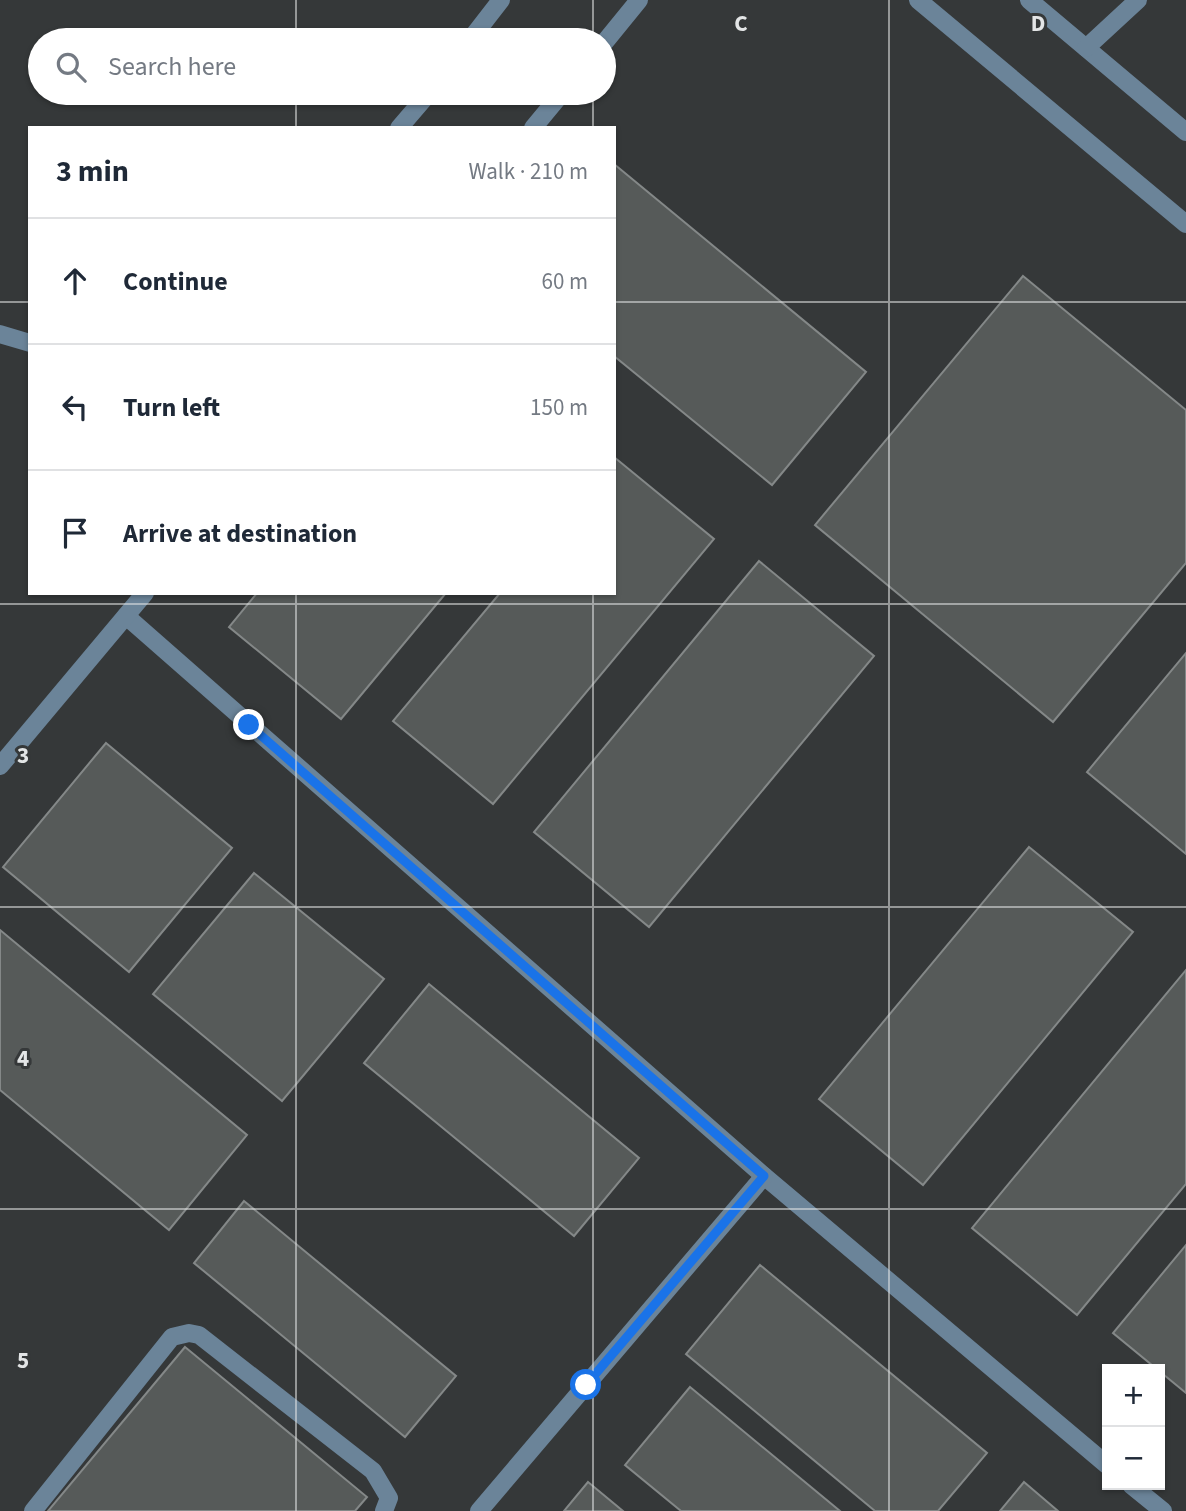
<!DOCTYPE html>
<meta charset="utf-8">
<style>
body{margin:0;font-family:"Source Sans 3",sans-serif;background:#f6f6f7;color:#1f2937}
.controls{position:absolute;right:21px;bottom:21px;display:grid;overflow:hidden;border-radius:0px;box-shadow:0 2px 5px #0004}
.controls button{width:63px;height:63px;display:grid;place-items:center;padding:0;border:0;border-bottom:2px solid #e0e1e3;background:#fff;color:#1f2937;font:35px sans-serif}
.stop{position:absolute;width:21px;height:21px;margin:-16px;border:5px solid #1a73e8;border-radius:50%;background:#fff}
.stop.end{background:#1a73e8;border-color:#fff;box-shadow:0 2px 7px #0008}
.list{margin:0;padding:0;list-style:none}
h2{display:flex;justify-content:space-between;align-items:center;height:91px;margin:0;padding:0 28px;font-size:30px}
h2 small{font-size:23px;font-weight:400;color:#747a83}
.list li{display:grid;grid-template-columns:46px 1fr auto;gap:21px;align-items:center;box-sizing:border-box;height:126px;padding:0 28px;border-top:2px solid #e0e1e3}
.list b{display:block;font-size:26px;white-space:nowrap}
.list em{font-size:23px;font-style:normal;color:#747a83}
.icon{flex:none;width:38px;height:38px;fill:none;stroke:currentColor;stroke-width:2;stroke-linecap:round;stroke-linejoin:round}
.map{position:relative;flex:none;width:1186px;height:1511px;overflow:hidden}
.search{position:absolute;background:#fff;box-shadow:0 2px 5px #0004;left:28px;top:28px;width:588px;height:77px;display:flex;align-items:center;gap:18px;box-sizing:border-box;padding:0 24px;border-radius:38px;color:#747a83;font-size:26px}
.panel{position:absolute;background:#fff;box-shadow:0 2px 5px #0004;left:28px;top:126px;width:588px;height:469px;border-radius:0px}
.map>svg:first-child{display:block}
</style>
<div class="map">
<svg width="1186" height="1511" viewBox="0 0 1186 1511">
<rect width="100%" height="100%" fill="#353839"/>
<g fill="#565a59" stroke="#848888" stroke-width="2">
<polygon points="614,164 866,372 772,485 614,356"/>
<polygon points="1023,276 1186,410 1186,563 1053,722 815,525"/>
<polygon points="614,457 714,539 493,804 393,721 500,593 614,593"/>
<polygon points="759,561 874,656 649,927 534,832"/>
<polygon points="257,593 446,593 341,719 229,627"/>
<polygon points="1186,653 1186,854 1087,772"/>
<polygon points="106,743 232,848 129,972 3,867"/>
<polygon points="1029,847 1133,932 923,1185 819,1099"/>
<polygon points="254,873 384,979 282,1101 153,994"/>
<polygon points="0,930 247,1135 169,1230 0,1090"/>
<polygon points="1186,970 1186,1184 1077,1315 972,1228"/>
<polygon points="429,984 639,1158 574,1236 364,1063"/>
<polygon points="244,1201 456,1376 405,1437 194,1263"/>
<polygon points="1186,1245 1186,1393 1113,1333"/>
<polygon points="760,1265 987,1453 938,1511 875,1511 686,1354"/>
<polygon points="185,1347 367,1497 355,1511 48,1511"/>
<polygon points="690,1387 840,1511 681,1511 625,1465"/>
<polygon points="588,1482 623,1511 564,1511"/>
<polygon points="1024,1482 1058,1511 1000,1511"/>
</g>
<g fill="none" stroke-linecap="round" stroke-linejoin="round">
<g stroke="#6b8499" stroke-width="18">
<polyline points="918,0 1186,224"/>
<polyline points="1029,0 1186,132"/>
<polyline points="470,40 501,0"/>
<polyline points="604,43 639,0"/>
<polyline points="1086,48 1138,0"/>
<polyline points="399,128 429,93"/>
<polyline points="533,128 562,93"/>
<polyline points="0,334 30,343"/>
<polyline points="126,616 764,1176 1107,1465"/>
<polyline points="0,766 145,593"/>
<polyline points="1131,1485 1163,1511"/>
<polyline points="33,1511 172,1337 189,1333 199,1335 373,1471 389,1498 384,1511"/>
<polyline points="479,1511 764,1176"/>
</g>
</g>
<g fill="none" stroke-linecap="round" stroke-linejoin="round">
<polyline stroke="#1a73e8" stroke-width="9" points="249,725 764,1176 586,1385"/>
</g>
<path fill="none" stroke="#e3e5e6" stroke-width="2" stroke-opacity="0.55" d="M296,0V40M593,0V40M889,0V1511M296,93V128M593,93V128M0,302H30M614,302H1186M296,593V1511M593,593V1511M0,604H1186M0,907H1186M0,1209H1186"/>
<g font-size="23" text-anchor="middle" font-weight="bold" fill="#e3e5e6" stroke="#353839" stroke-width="6" stroke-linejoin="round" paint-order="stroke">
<text x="741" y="31">C</text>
<text x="1038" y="31">D</text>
<text x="23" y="763">3</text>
<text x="23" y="1066">4</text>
<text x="23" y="1368">5</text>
</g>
</svg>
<div class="controls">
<button>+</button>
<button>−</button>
</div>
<div class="stop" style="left:586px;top:1385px"></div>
<div class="stop end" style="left:249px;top:725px"></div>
<div class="search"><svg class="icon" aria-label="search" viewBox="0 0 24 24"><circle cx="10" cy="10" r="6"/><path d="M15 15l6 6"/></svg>Search here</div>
<section class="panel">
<h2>3 min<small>Walk · 210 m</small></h2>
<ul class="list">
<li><svg class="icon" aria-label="ahead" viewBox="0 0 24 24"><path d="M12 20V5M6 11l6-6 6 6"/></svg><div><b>Continue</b></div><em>60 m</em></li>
<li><svg class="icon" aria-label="left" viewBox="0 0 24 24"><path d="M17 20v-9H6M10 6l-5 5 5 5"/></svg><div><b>Turn left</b></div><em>150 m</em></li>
<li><svg class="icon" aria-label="arrive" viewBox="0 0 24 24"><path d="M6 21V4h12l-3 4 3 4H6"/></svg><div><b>Arrive at destination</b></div></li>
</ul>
</section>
</div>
